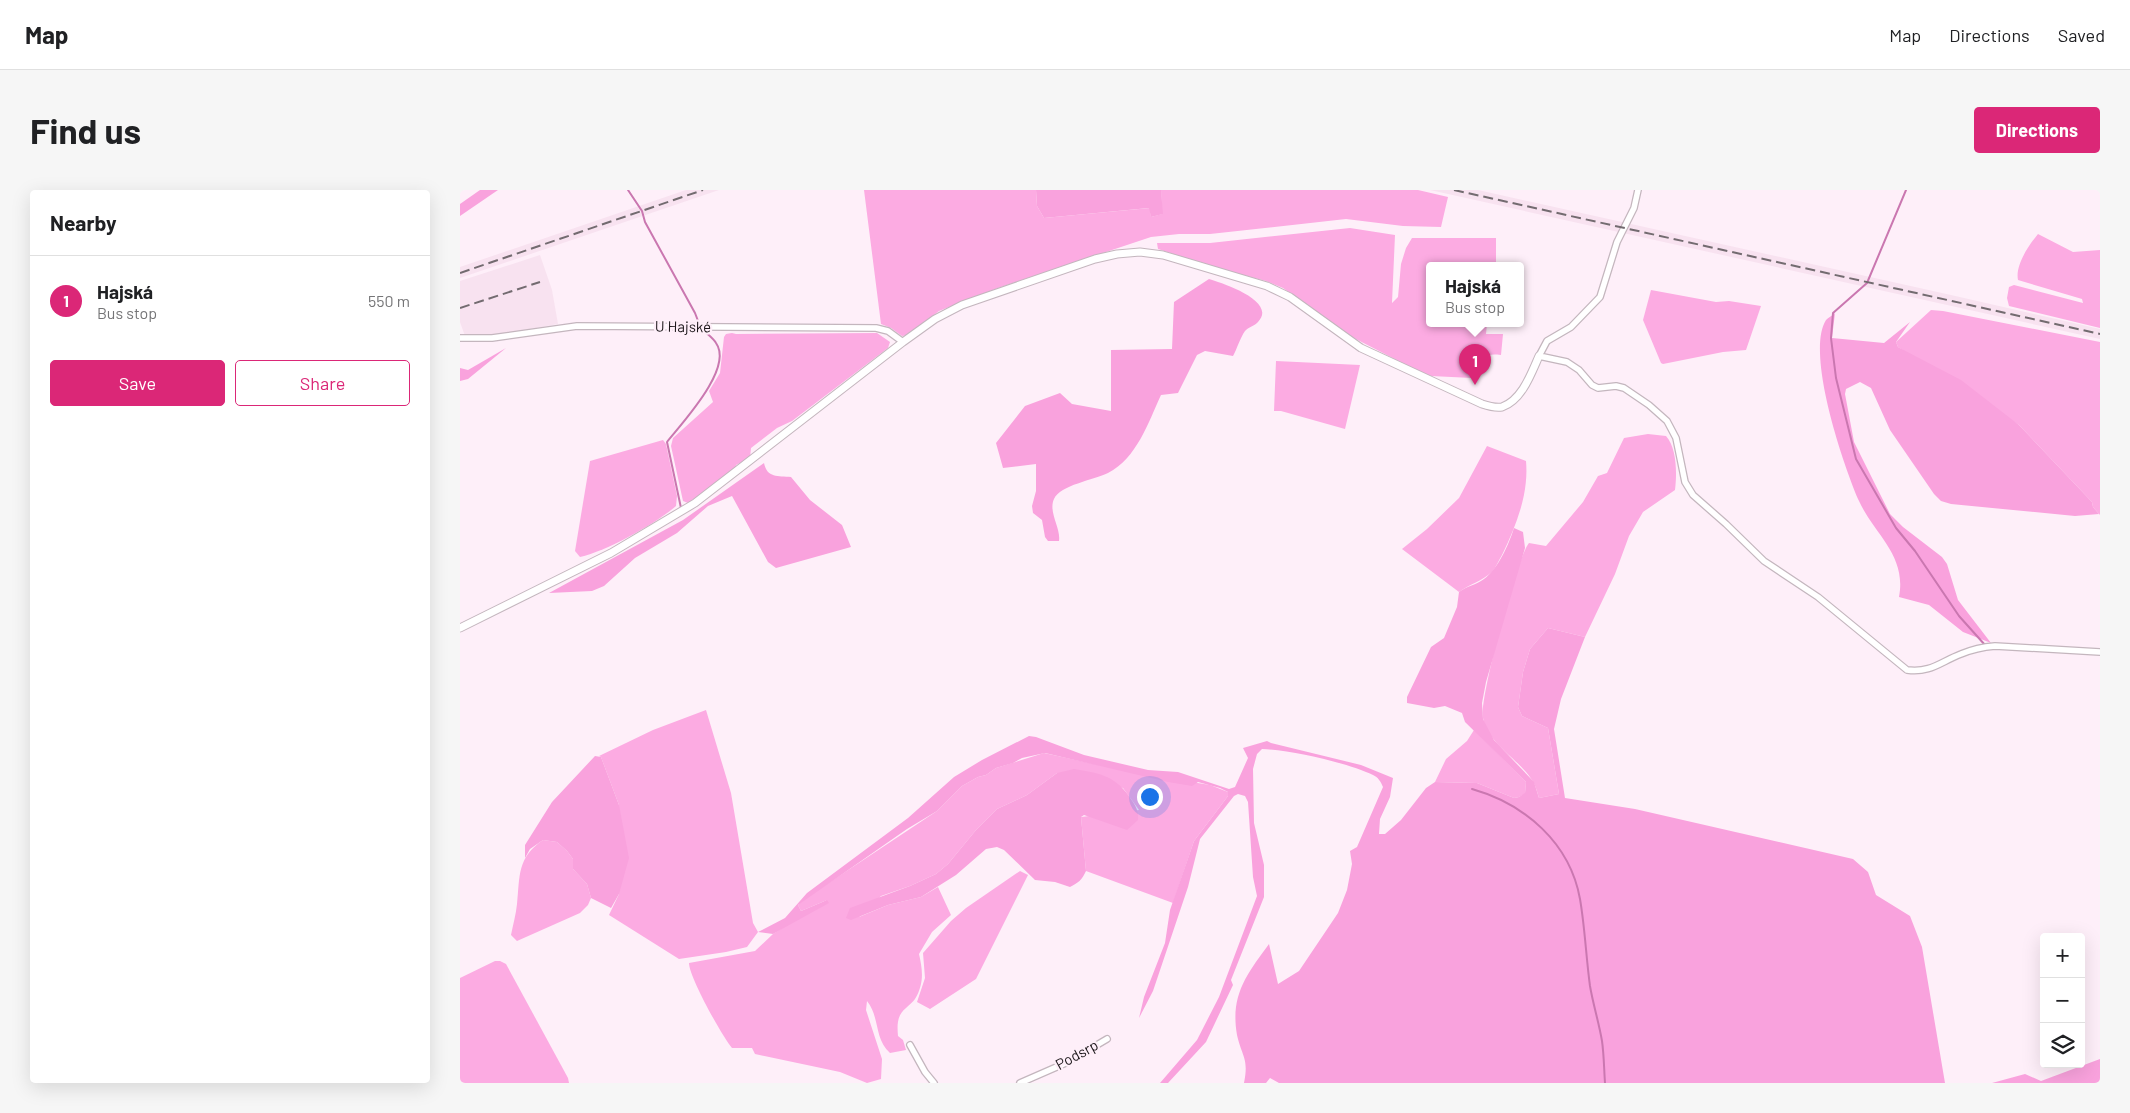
<!DOCTYPE html>
<meta charset="utf-8">
<style>
body{margin:0;font-family:Barlow,sans-serif;background:#f6f6f6;color:#202124}
.controls{position:absolute;right:15px;bottom:15px;display:grid;overflow:hidden;border-radius:5px;box-shadow:0 5px 20px #0002}
.controls button{width:45px;height:45px;display:grid;place-items:center;padding:0;border:0;border-bottom:1px solid #e0e0e0;background:#fff;color:#202124;font:25px sans-serif}
.you{position:absolute;left:689px;top:606px;width:18px;height:18px;margin:-12px;border:4px solid #fff;border-radius:50%;background:#1a73e8;box-shadow:0 0 0 8px #1a73e833}
.badge{display:grid;place-items:center;width:32px;height:32px;border-radius:50%;background:#db2777;color:#fff;font-size:16px;font-weight:700}
.pin{position:absolute;translate:-50% -41px;filter:drop-shadow(0 1px 2px #0008)}
.pin::after{content:'';position:absolute;top:26px;width:18px;height:15px;background:inherit;clip-path:polygon(0 0,100% 0,50% 100%)}
.popup{position:absolute;left:966px;top:72px;width:98px;height:65px;box-sizing:border-box;display:grid;place-content:center;border-radius:5px;background:#fff;filter:drop-shadow(0 1px 4px #0005);font-size:16px;white-space:nowrap;color:#757577}
.popup b{font-size:19px;color:#202124}
.popup::after{content:'';position:absolute;left:50%;top:100%;margin-left:-10px;border:10px solid transparent;border-top-color:#fff}
.list{margin:0;padding:0;list-style:none}
h2{display:flex;justify-content:space-between;align-items:center;height:65px;margin:0;padding:0 20px;font-size:21px}
h2 small{font-size:16px;font-weight:400;color:#757577}
.list li{display:grid;grid-template-columns:32px 1fr auto;gap:15px;align-items:center;box-sizing:border-box;height:90px;padding:0 20px;border-top:1px solid #e0e0e0}
.list b{display:block;font-size:19px;white-space:nowrap}
.list p{margin:0;font-size:16px;white-space:nowrap;color:#757577}
.list em{font-size:16px;font-style:normal;color:#757577}
.actions{display:flex;gap:10px;padding:15px 20px}
.actions a{flex:1;padding:11px 0;border:1px solid #db2777;border-radius:5px;text-align:center;font-size:18px;color:#db2777}
.actions .main{background:#db2777;color:#fff}
.icon{flex:none;width:28px;height:28px;fill:none;stroke:currentColor;stroke-width:2;stroke-linecap:round;stroke-linejoin:round}
.map{position:relative;flex:none;width:1640px;height:893px;overflow:hidden;border-radius:5px}
header{display:flex;align-items:center;gap:30px;box-sizing:border-box;height:70px;padding:0 25px;background:#fff;border-bottom:1px solid #e0e0e0}
header strong{font-size:24px}
nav{display:flex;gap:28px;margin-inline-start:auto;font-size:18px}
.intro{display:flex;align-items:center;justify-content:space-between;box-sizing:border-box;height:120px;padding:0 30px}
h1{margin:0;font-size:35px}
.button{padding:12px 22px;border-radius:5px;background:#db2777;color:#fff;font-size:18px;font-weight:700}
main{display:flex;gap:30px;padding:0 30px}
aside{flex:1;background:#fff;border-radius:5px;box-shadow:0 5px 20px #0002}
.map>svg:first-child{display:block}
</style>
<header>
<strong>Map</strong>
<nav><a>Map</a><a>Directions</a><a>Saved</a></nav>
</header>
<div class="intro"><h1>Find us</h1><a class="button">Directions</a></div>
<main>
<aside>
<h2>Nearby<small></small></h2>
<ul class="list">
<li><span class="badge">1</span><div><b>Hajská</b><p>Bus stop</p></div><em>550 m</em></li>
</ul>
<div class="actions"><a class="main">Save</a><a>Share</a></div>
</aside>
<div class="map">
<svg width="1640" height="893" viewBox="0 0 1640 893">
<rect width="100%" height="100%" fill="#feeff9"/>
<g fill="#f8e2f0">
<polygon points="226,0 259,0 0,88 0,77"/>
<polygon points="970,0 1018,0 1491,105 1640,139 1640,149"/>
<polygon points="80,65 92,100 98,134 42,144 5,146 0,132 0,91"/>
</g>
<g fill="#fcabe2">
<polygon points="404,0 576,0 577,16 584,28 690,18 691,27 702,24 701,0 958,0 988,7 981,37 943,36 886,29 750,44 719,44 691,47 538,98 479,121 449,145 442,146 431,138 421,134"/>
<path d="M890,38L935,45L932,113L938,107L941,74L946,58L952,48H1036V76H970V134H1027L1026,144H1043L1041,165C1024,163 1028,167 1021,179C1020,183 1015,185 1012,188L971,186L958,181L888,145L823,98L806,91L756,78L698,59L697,53H750Z"/>
<path d="M1578,44L1613,62L1640,60V138L1549,116L1547,108L1549,97L1554,95L1623,113L1622,109L1558,90C1555,75 1569,55 1578,44Z"/>
<polygon points="1191,100 1256,112 1269,111 1301,116 1286,160 1263,162 1203,174 1201,173 1183,130"/>
<polygon points="1471,120 1483,121 1640,152 1640,325 1633,317 1632,312 1559,235 1438,157 1436,152"/>
<polygon points="272,143 276,144 417,143 430,152 428,158 332,231 317,238 291,258 290,268 276,275 275,280 228,313 223,311 211,256 213,248 253,212 249,201 260,183 264,147 266,144"/>
<polygon points="816,171 900,175 885,239 821,221 814,221"/>
<path d="M1188,244L1206,246C1217,258 1217,284 1215,300L1183,322L1169,346L1155,384L1125,447L1088,438L1070,459L1063,482L1058,517L1062,526L1088,538L1099,604L1079,608C1077,602 1076,596 1072,590C1059,569 1028,554 1023,528C1019,510 1057,367 1069,353L1086,356L1123,312L1138,286L1147,283L1164,248Z"/>
<path d="M203,250L206,254L217,306L216,316C195,334 147,361 120,367L115,361L130,271Z"/>
<path d="M1027,256L1066,271C1069,304 1056,336 1042,365C1039,370 1036,377 1032,382C1022,391 1010,394 999,402L942,359L967,339L999,308Z"/>
<polygon points="246,520 271,603 293,733 298,742 287,757 266,762 219,769 149,725 159,704 159,615 141,567 139,566 193,540"/>
<polygon points="1014,540 1066,592 1065,604 1059,607 1054,608 1017,593 975,592 986,569 1007,551"/>
<path d="M584,563L671,582L750,595L768,602V606L734,651L713,713L626,681L621,627L679,620L663,598L597,583L567,605L537,619L516,640L488,674L476,684L450,696L421,706L399,727L428,715L461,707L478,697L491,725L472,742L459,764C463,781 464,794 455,809C453,812 449,815 446,818C437,825 437,835 438,846L443,850L446,860L430,863C414,849 420,827 407,811L406,820L422,869L421,889L407,893L380,882L295,864L292,858H272C262,846 229,787 229,773L295,761L313,744L367,710L341,721L338,715L343,710L477,621L502,596L518,587L526,585L536,578Z"/>
<path d="M83,650L97,652L107,661L113,669V679L127,694L131,708L128,715L120,723L57,751L51,745C53,735 56,724 57,714C60,685 57,668 83,650Z"/>
<polygon points="560,681 568,685 516,789 470,819 457,812 465,788 463,763 491,731 506,718"/>
<polygon points="35,771 40,771 46,774 108,888 109,893 0,893 0,788"/>
</g>
<g fill="#f9a2dd">
<polygon points="20,0 38,0 0,26 0,14"/>
<polygon points="576,0 701,0 703,24 691,27 689,18 584,28 577,16"/>
<path d="M749,89C762,93 818,111 798,132C795,136 788,137 785,141C780,148 777,159 773,166L745,161L737,165L718,203L701,205C688,233 677,268 648,283C634,290 600,295 594,309C588,322 601,338 599,351H588L585,347L582,330L573,323L572,316L576,301V274L543,278L536,253L565,216L600,203L612,214L651,221V160L712,159L714,112Z"/>
<path d="M1375,123L1372,148L1424,153L1450,132L1436,152L1438,157L1501,190L1559,235L1632,312L1633,317L1639,324L1615,326L1491,314L1481,311L1474,304L1430,240L1411,198L1400,192L1386,199L1385,204L1394,252L1430,324L1443,337L1482,367L1487,374L1498,410L1531,453L1503,442L1469,415L1439,407C1447,365 1414,344 1399,311C1384,277 1345,163 1366,130C1368,128 1373,125 1375,123Z"/>
<polygon points="46,158 8,189 0,191 0,178 8,180"/>
<path d="M304,273C307,288 318,286 331,287L350,310L382,335L391,357L316,378L308,372L272,306L248,316L217,343L175,368L144,396L132,401L89,403L223,330Z"/>
<path d="M1054,338L1063,342L1065,358L1026,492L1022,513L1023,529L1034,550L1074,592L1079,608L1099,604L1088,538L1062,526L1058,517L1063,482L1070,459L1088,438L1125,447L1101,509L1094,539L1105,608L1175,619L1393,669L1408,682L1416,705L1450,726L1462,757L1485,893H819L810,888L806,893H784C789,868 782,867 777,845C770,805 787,784 809,754L818,794L839,781L878,723L887,700L892,674L890,661L897,657L923,597C921,592 918,587 913,585C888,573 831,560 802,559L797,564L793,579L794,633L804,675V707L771,790L773,795L746,852L708,893H700L737,850L759,807L797,706L793,687L788,612L785,606L778,604L774,606L740,649L728,697L693,801L679,828L684,807L705,753L710,720L734,651L768,606V602L760,598L738,592L732,596L708,592L585,563L562,568L553,573L536,578L526,585L518,587L502,596L477,621L447,639L338,715L341,721L367,710L369,713L313,744L298,742L325,728L347,703L448,628L494,587L522,570L569,546L576,547L624,565L688,580L718,582L769,599L775,597L788,568L783,558L807,551L811,553L901,575L933,588L930,607L920,629L919,644H925L941,630L966,598L975,592L1017,593L1054,608L1059,607L1065,603L1066,592L1005,532L1002,523L985,516L974,518L947,513V507L971,457L984,448L997,417L999,402C1007,396 1016,395 1024,389C1038,379 1049,354 1054,338Z"/>
<polygon points="135,566 141,567 159,615 169,668 159,704 151,718 131,708 127,694 113,679 113,669 107,661 97,652 83,650 70,659 65,668 65,655 92,612"/>
<path d="M614,579C638,583 654,585 669,606C675,615 679,620 678,630L667,640L624,625L621,627L626,681C622,690 618,693 610,697L595,692L575,690L544,660L537,657L526,659L496,685L461,707L428,715L391,730L386,728L390,718L450,696L476,684L488,674L516,640L537,619L567,605L597,583Z"/>
<polygon points="1640,869 1640,893 1532,893 1565,884 1581,891"/>
</g>
<g fill="none" stroke-linecap="round" stroke-linejoin="round">
<g stroke="#ca77b0" stroke-width="2">
<polyline points="168,0 182,21 185,32 235,123 240,136"/>
<polyline points="1446,0 1407,93 1373,123 1371,148 1376,188 1396,269 1436,338 1455,361 1499,426 1525,455"/>
<path d="M221,318L207,252C222,233 274,178 256,153C253,148 247,144 242,139"/>
<path d="M1012,599C1065,614 1110,653 1120,709C1125,738 1126,767 1130,796C1133,814 1139,833 1142,851C1144,865 1144,879 1145,893"/>
</g>
<g stroke="#c4b6be" stroke-width="8">
<g id="minor">
<path d="M1178,0L1174,18L1157,52L1140,107L1111,137L1087,151L1079,166L1107,172L1119,180L1132,195L1138,198L1156,196L1164,198L1189,215L1207,231L1216,248L1225,292L1233,305L1266,334L1304,371L1358,407L1447,480C1471,483 1480,472 1501,464C1513,459 1523,457 1535,456L1640,462"/>
<polyline points="0,148 32,148 117,136 416,138 428,141 443,152"/>
<polyline points="450,855 465,882 474,893"/>
<polyline points="560,893 608,872 647,849"/>
</g>
</g>
<g stroke="#c4b6be" stroke-width="9">
<path id="tertiary" d="M0,438L151,363L235,313L443,152L475,129L502,115L635,69L657,64L680,62L703,65L807,96L830,107L901,158L1022,214C1028,216 1036,218 1042,217C1062,210 1071,184 1079,166"/>
</g>
<use href="#minor" stroke="#fff" stroke-width="5.5"/>
<use href="#tertiary" stroke="#fff" stroke-width="7"/>
<g stroke="#736b70" stroke-width="2" stroke-dasharray="10 5" stroke-linecap="butt">
<polyline points="994,0 1640,144"/>
<polyline points="0,83 243,0"/>
<polyline points="0,118 80,92"/>
</g>
</g>
<g text-anchor="middle" stroke-width="4.5" stroke-linejoin="round" paint-order="stroke">
<g font-size="15" fill="#1c171a" stroke="#feeff9">
<text transform="translate(223 137) rotate(1)" y="5">U Hajské</text>
<text transform="translate(617 865) rotate(-29)" y="5">Podsrp</text>
</g>
</g>
</svg>
<div class="controls">
<button>+</button>
<button>−</button>
<button><svg class="icon" aria-label="layers" viewBox="0 0 24 24"><path d="M12 4l9 5-9 5-9-5zM3 14l9 5 9-5"/></svg></button>
</div>
<div class="you"></div>
<div class="pin badge" style="left:1015px;top:195px">1</div>
<div class="popup"><b>Hajská</b>Bus stop</div>
</div>
</main>
